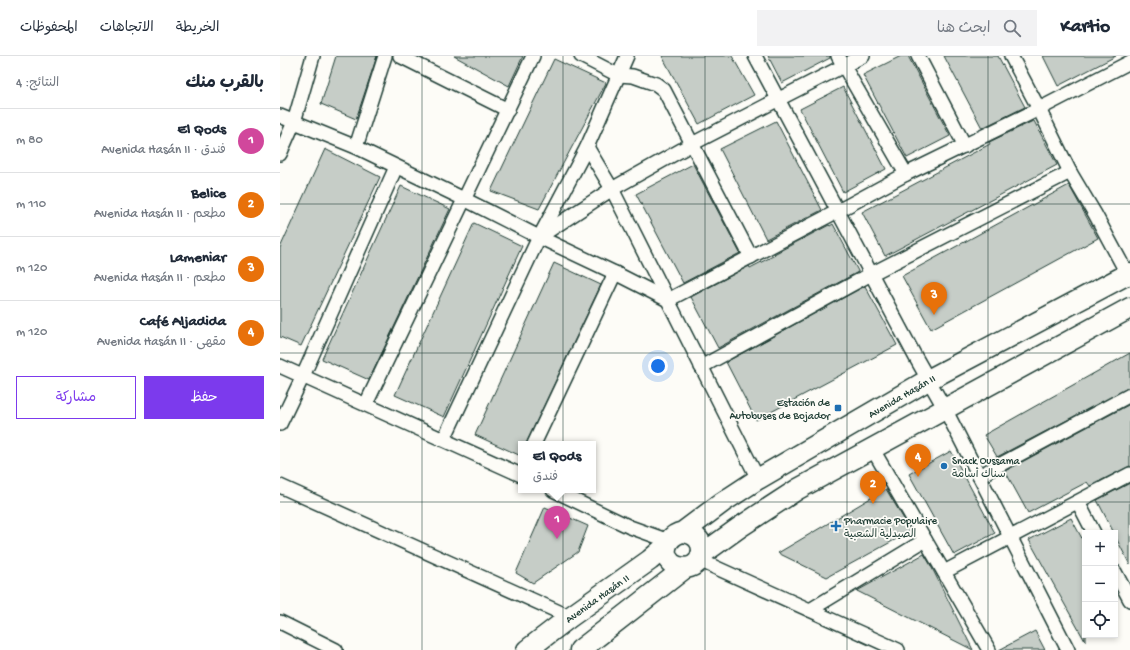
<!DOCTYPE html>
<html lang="ar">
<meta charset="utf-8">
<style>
body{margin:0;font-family:"Gochi Hand","Playpen Sans Arabic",sans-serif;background:#f2f2f3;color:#1f2937;direction:rtl}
.controls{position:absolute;right:12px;bottom:12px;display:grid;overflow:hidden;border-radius:0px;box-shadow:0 2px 6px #0003}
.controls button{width:36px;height:36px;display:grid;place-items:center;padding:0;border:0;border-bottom:1px solid #e0e1e3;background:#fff;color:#1f2937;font:20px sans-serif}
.you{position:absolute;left:378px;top:310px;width:14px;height:14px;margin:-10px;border:3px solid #fff;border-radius:50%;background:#1a73e8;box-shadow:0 0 0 6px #1a73e833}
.badge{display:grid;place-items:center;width:26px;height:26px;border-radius:50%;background:#7c3aed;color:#fff;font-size:13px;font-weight:700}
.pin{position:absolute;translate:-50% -33px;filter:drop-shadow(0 1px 2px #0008)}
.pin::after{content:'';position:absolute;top:21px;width:14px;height:12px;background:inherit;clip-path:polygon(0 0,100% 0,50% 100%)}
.popup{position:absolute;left:238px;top:385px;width:78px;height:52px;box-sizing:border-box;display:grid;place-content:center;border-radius:0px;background:#fff;filter:drop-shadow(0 1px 3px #0005);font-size:13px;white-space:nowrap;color:#747a83}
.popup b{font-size:15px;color:#1f2937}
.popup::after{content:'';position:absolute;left:50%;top:100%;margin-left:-8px;border:8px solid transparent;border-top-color:#fff}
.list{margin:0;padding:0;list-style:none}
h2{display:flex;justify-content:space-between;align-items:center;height:52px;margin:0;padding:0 16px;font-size:17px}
h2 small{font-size:13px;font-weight:400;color:#747a83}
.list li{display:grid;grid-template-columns:26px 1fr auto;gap:12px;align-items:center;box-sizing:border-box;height:64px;padding:0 16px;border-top:1px solid #e0e1e3}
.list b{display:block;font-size:15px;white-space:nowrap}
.list p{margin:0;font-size:13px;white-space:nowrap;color:#747a83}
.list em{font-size:13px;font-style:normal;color:#747a83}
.actions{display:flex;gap:8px;padding:12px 16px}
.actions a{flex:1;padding:9px 0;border:1px solid #7c3aed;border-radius:0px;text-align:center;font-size:14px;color:#7c3aed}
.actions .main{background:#7c3aed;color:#fff}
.icon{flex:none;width:22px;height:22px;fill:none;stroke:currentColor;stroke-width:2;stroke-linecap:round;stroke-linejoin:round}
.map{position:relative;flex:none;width:850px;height:594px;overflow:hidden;direction:ltr}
header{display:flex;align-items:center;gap:24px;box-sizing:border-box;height:56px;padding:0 20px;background:#fff;border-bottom:1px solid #e0e1e3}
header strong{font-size:19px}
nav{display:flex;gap:22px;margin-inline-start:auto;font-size:14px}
.search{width:280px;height:36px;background:#f2f2f3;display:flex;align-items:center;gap:10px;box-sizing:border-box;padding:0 14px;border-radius:0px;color:#747a83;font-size:15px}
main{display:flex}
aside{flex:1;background:#fff}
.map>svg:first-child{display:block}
</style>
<header>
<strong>Kartio</strong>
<div class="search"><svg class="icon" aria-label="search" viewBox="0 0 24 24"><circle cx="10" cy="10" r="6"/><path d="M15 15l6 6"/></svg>ابحث هنا</div>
<nav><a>الخريطة</a><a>الاتجاهات</a><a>المحفوظات</a></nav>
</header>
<main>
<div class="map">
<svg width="850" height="594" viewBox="0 0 850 594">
<rect width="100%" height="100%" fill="#fdfcf7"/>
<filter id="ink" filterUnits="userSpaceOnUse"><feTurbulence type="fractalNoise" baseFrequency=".025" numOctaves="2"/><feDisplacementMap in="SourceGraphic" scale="8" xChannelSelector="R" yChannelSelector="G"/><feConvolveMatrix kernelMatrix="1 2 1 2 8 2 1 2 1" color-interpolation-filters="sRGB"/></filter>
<g filter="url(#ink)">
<g fill="#c6cdc7" stroke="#1f3d34">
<polygon points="56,0 97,0 76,63 41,48"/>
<polygon points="174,0 243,0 229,30"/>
<polygon points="382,0 452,0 474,39 419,68"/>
<polygon points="488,0 550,0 550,2 502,27"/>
<polygon points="621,0 628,0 670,80 627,102 583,19"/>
<polygon points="664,0 718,0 745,51 702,72"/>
<polygon points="763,0 836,0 778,30"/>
<polygon points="274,3 326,27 259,153 211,135"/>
<polygon points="563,31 606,113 563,136 520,53"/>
<polygon points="496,65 542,154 486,183 440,93"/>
<polygon points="753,65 754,65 777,109 605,200 582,156 710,88 709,86"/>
<polygon points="45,93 100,121 21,290 0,281 0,192"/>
<polygon points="413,108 460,197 403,227 356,138"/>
<polygon points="789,129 818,182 651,273 622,220"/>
<polygon points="121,130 170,153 89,324 42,303"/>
<polygon points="194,167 242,190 164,361 115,339"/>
<polygon points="553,168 578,215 578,216 438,292 411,241 469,210 470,212 495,199 494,198 549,169 550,170"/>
<polygon points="274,207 321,229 246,388 241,388 241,400 195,379"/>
<polygon points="585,230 617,289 476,364 446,306"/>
<polygon points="850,297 850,331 717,401 716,399 704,379"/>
<polygon points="850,348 850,410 810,430 807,426 748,457 725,415"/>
<polygon points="671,395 715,477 674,499 629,418"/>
<polygon points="850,427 850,509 835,480 835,477 834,477 817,444"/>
<polygon points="606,433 631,475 547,521 498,497"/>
<polygon points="265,451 308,470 298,496 253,527 236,517"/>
<polygon points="791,462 805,488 805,585 749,484"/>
<polygon points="644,498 650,508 693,594 577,535"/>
<polygon points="755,575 765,594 719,594"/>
</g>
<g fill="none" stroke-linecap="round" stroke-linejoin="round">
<g stroke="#1f3d34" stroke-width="16">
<g id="minor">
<polyline points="120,0 228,54"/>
<polyline points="301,0 338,19 353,20 367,25 376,28 384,34 471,201"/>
<polyline points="475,0 636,302 665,353 788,594"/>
<polyline points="558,0 626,118"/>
<polyline points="638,0 685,90"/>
<polyline points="731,0 759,53 790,116 815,158 850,223"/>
<polyline points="0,60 76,91 184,143 259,181 335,217 388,244"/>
<polyline points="76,91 105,0"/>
<polyline points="307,91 332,133 478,423"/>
<polyline points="0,98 14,66 33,0"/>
<polyline points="260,180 307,91 347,0"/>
<polyline points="388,244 558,155 626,118 759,53 850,6"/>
<polyline points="0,310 241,419"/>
<polyline points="421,311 591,218 790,116"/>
<polyline points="86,348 253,0"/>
<polyline points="0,368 23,320 116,111"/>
<polyline points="164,383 259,181 332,133 412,88 499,43 583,0"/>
<polyline points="254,388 335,217"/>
<polyline points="592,392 709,594"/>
<polyline points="699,420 850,339"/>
<polyline points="0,430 290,561"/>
<polyline points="273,434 350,471 389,485"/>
<polyline points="798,446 814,477"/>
<polyline points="419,504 618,594"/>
<polyline points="664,516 850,418"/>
<polyline points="835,516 850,544"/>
<polyline points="530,554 645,484"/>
<polyline points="0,566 56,594"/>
</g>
</g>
<g stroke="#1f3d34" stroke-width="23">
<g id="primary">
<path id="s1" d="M403,476C433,479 424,518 399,511C394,510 389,506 387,501C382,489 392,478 403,476L443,446L478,423L648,324L850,217"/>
<polyline points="421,499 460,471 518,433 850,252"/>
<path id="s2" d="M247,594L290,561L370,504L386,490"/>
<polyline points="300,594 405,512"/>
</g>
</g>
<use href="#minor" stroke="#fdfcf7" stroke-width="13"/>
<use href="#primary" stroke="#fdfcf7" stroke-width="20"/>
</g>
</g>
<path fill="none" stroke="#1f3d34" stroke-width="1" stroke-opacity="0.55" d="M142,0V594M283,0V594M425,0V594M567,0V594M708,0V594M0,148H850M0,297H850M0,446H850"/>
<g fill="#1f6fb2" stroke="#fdfcf7" stroke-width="1.5">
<rect x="554" y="348" width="8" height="8" rx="2"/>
<circle cx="664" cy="410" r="4"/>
<path d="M554 464h4v4h4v4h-4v4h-4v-4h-4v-4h4z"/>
</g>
<g text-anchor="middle" stroke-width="3.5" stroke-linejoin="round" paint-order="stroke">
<g font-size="11" fill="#1f3d34" stroke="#fdfcf7">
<text dy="4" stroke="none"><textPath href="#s1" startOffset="370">Avenida Hasán II</textPath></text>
<text dy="4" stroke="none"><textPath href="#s2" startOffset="87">Avenida Hasán II</textPath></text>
</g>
<g font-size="11" fill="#1f3d34" stroke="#fdfcf7" text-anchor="start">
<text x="550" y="350" text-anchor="end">Estación de<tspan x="550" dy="13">Autobuses de Bojador</tspan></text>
<text x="672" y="408">Snack Oussama<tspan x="672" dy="13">سناك أسامة</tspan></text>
<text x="564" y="468">Pharmacie Populaire<tspan x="564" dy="13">الصيدلية الشعبية</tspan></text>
</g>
</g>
</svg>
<div class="controls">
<button>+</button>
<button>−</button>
<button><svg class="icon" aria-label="locate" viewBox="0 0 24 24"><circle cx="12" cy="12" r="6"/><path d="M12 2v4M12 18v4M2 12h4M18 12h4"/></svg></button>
</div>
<div class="you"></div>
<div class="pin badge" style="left:277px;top:483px;background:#d1479c">1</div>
<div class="popup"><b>El Qods</b>فندق</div>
<div class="pin badge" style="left:593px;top:448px;background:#e8710a">2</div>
<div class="pin badge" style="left:654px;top:259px;background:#e8710a">3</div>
<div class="pin badge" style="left:638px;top:421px;background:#e8710a">4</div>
</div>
<aside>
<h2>بالقرب منك<small>النتائج: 4</small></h2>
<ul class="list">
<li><span class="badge" style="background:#d1479c">1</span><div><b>El Qods</b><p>فندق · Avenida Hasán II</p></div><em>80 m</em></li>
<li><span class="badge" style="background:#e8710a">2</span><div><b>Belice</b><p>مطعم · Avenida Hasán II</p></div><em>110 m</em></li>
<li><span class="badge" style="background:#e8710a">3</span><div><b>Lameniar</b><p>مطعم · Avenida Hasán II</p></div><em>120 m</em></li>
<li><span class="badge" style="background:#e8710a">4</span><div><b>Café Aljadida</b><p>مقهى · Avenida Hasán II</p></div><em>120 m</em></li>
</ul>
<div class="actions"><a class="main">حفظ</a><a>مشاركة</a></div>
</aside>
</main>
